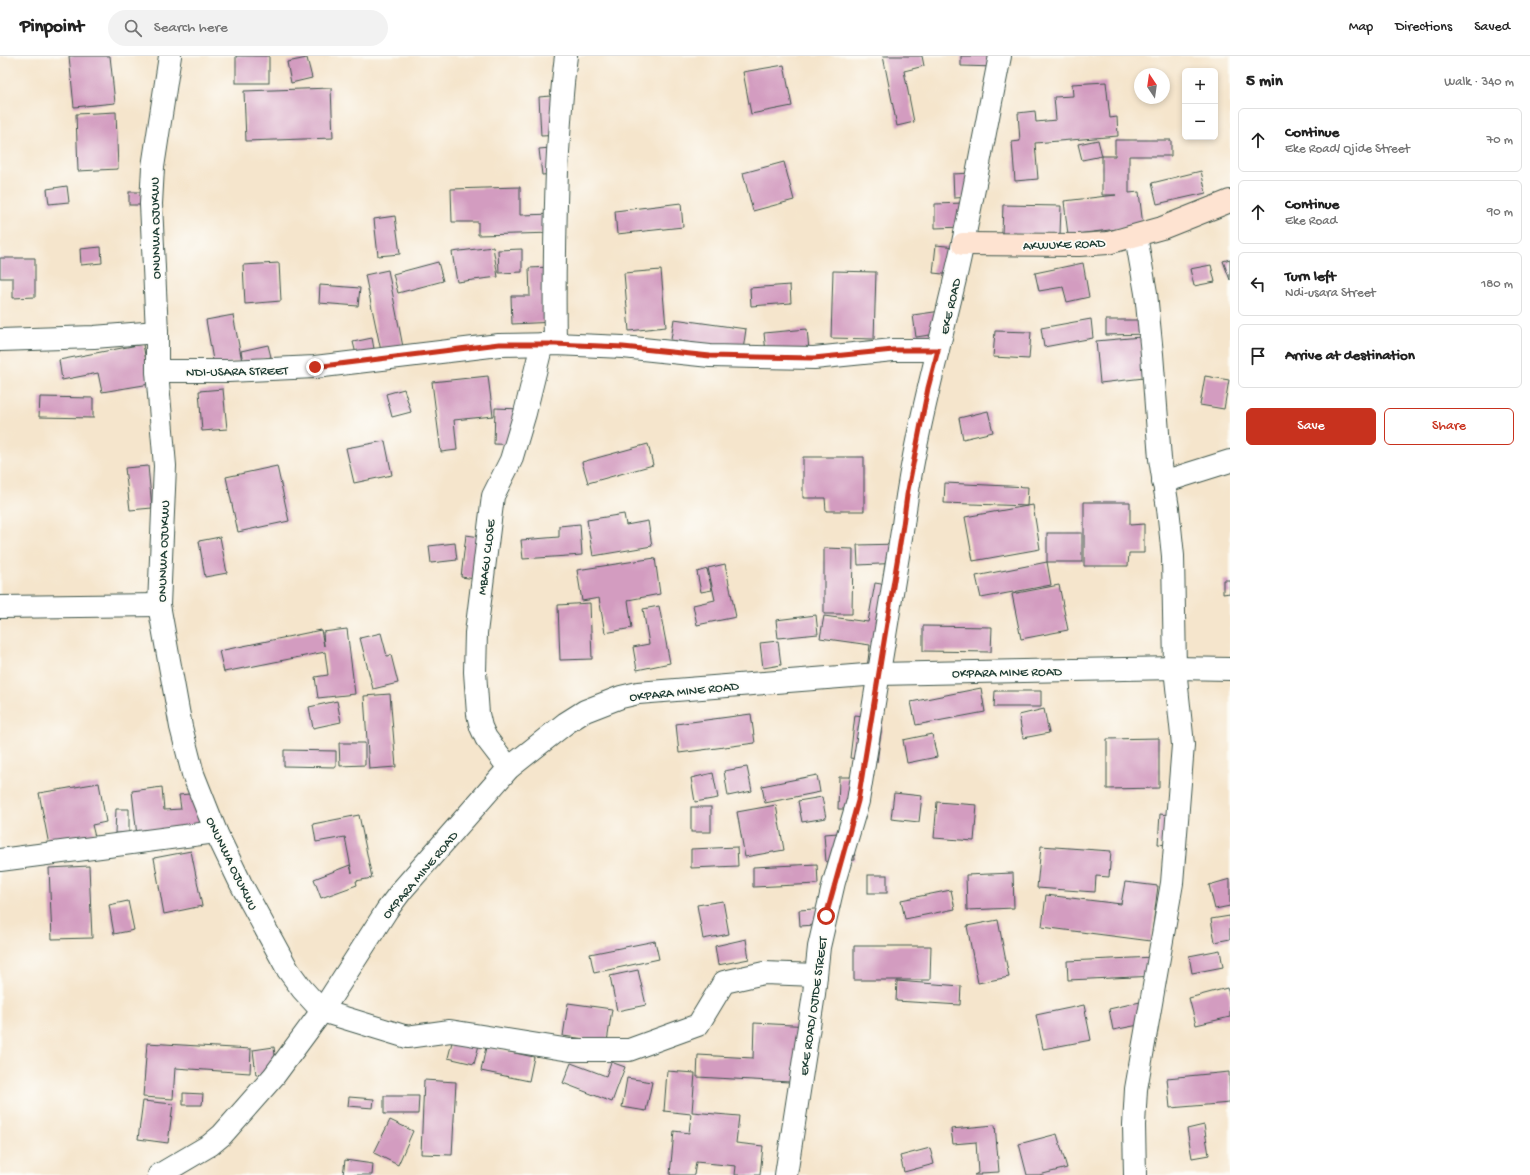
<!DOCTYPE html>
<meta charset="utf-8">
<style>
body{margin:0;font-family:"Gochi Hand",sans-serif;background:#f2f2f2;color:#222}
.controls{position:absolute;right:12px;top:12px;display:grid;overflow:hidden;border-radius:6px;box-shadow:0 2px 6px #0003}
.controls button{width:36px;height:36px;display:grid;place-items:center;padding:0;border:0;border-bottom:1px solid #e0e0e0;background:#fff;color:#222;font:20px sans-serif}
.compass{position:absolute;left:1134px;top:12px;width:36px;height:36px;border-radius:50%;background:#fff;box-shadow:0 2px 6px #0003;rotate:347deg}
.stop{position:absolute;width:12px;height:12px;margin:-9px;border:3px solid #c8321e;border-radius:50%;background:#fff}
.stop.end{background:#c8321e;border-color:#fff;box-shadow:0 1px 4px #0008}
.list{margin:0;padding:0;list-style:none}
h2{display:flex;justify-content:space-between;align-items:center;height:52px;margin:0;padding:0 16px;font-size:17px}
h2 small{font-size:13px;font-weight:400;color:#767676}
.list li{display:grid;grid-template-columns:26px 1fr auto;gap:12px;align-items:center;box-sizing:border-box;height:64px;margin:0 8px 8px;padding:0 8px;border:1px solid #e0e0e0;border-radius:6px}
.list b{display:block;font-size:15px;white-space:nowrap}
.list p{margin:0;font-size:13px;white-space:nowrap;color:#767676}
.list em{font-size:13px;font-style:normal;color:#767676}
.actions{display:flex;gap:8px;padding:12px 16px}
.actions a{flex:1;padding:9px 0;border:1px solid #c8321e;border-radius:6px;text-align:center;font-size:14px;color:#c8321e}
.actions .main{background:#c8321e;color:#fff}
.icon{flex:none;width:22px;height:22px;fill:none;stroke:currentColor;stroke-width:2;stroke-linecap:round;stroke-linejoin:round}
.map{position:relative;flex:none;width:1230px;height:1119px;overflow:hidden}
header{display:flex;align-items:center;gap:24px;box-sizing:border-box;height:56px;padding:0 20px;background:#fff;border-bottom:1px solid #e0e0e0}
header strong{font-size:19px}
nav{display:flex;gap:22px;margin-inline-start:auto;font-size:14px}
.search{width:280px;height:36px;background:#f2f2f2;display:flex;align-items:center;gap:10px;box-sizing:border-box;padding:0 14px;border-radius:22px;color:#767676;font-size:15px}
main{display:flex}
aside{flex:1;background:#fff}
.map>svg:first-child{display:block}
</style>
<header>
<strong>Pinpoint</strong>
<div class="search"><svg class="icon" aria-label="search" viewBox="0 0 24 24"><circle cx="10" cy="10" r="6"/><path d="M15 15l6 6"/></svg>Search here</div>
<nav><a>Map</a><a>Directions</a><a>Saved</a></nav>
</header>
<main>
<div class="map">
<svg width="1230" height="1119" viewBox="0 0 1230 1119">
<rect width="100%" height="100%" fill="#fdfcf7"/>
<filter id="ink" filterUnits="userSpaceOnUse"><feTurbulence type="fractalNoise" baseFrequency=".025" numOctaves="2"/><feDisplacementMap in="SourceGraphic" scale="8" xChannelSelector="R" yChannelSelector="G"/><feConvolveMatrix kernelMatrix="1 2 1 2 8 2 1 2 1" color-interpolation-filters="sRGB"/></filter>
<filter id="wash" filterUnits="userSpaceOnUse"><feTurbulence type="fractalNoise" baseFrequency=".012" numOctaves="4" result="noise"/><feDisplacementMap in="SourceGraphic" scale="16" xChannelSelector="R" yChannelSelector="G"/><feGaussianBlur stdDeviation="0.9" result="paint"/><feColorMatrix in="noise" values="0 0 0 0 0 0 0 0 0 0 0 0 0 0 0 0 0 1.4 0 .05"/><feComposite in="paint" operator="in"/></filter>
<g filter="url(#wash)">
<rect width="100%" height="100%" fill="#f5e5cc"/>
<g id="blocks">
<g fill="#d39cc0">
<polygon points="69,0 110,0 115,47 74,51"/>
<rect x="236" y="0" width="33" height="27"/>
<polygon points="883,0 922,0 924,10 904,15 914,66 897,70"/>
<polygon points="961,0 997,0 997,11 961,10"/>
<polygon points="307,2 312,22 291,27 287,6"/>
<polygon points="784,9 792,50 751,58 743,16"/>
<polygon points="1106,26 1110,62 1117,61 1118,80 1035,87 1038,123 1015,125 1012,86 1020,85 1018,57 1035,55 1036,66 1056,64 1054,41 1073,40 1072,28"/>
<polygon points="331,32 333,82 246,85 244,35"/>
<polygon points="562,39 565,79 541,80 539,41"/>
<polygon points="116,56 118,113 78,115 76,58"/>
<polygon points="1098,84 1102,100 1082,104 1078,88"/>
<polygon points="1115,84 1171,84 1171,100 1129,100 1129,137 1139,136 1143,170 1068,179 1064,145 1116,139 1102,139 1102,100 1115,100"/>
<polygon points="562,91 565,117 542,119 539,93"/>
<polygon points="784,106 794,144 753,155 743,117"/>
<polygon points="1201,115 1206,137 1157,148 1152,127"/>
<polygon points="971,117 973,141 954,142 953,118"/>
<polygon points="67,130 69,146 49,148 47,133"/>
<polygon points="520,131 520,159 555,158 555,177 478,179 478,166 452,166 451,133"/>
<rect x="129" y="136" width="17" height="13"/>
<polygon points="681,147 683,171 617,178 615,155"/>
<polygon points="963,147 964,171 935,172 935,148"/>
<polygon points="1003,149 1061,150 1060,179 1002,178"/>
<polygon points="395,160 400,198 378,200 374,163"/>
<polygon points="936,189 956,191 953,219 933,217"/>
<polygon points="101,191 102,207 81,209 80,193"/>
<polygon points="493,191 498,221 457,226 452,196"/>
<polygon points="522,193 522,216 499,217 498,194"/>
<polygon points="0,202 35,202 35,241 13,242 13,222 0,222"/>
<polygon points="1230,203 1230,224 1223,205"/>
<polygon points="438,206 443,225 398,237 393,218"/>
<polygon points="279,207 281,245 245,248 243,209"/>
<polygon points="1083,207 1089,241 1067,246 1063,231 1039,235 1035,217"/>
<polygon points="1211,209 1215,226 1194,230 1190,213"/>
<polygon points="552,211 555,266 512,268 511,240 530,240 529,212"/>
<polygon points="388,214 403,291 381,295 365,219"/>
<polygon points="661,214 666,271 629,275 624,217"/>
<polygon points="833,215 876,216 874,283 831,282"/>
<polygon points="320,229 360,232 358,250 319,247"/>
<polygon points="790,229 791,247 751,250 750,232"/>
<polygon points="941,255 944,277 916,281 913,259"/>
<polygon points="233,259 242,305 214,310 206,264"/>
<polygon points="674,263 746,273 743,294 671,284"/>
<polygon points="1091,263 1093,282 1044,291 1041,272"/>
<polygon points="1106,264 1148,264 1149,278 1106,279"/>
<polygon points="807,273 809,294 766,297 764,277"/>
<polygon points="995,275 1031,276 1029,303 993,301"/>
<polygon points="1141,281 1144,322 1100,327 1096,285"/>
<polygon points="372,282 375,298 357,302 353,286"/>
<polygon points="143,288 150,328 102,336 98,317 62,324 59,304"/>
<polygon points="268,289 271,301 243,307 241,295"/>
<polygon points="488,320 493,360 454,364 457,394 441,396 432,326"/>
<polygon points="1205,320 1229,324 1224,353 1200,349"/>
<polygon points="223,333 227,373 202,375 199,335"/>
<polygon points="404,333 411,356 392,361 386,338"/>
<polygon points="40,341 93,342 93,362 39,361"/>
<polygon points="495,352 522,353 522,389 494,388"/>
<polygon points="988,355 993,376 963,383 959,362"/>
<polygon points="385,385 392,419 354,427 346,392"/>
<polygon points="648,388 653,409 588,427 582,406"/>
<polygon points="803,401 864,401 864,455 826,455 825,442 803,442"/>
<polygon points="148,410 152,452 130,454 125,412"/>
<polygon points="277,410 289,465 238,476 226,421"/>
<polygon points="945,427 1028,431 1027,450 944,447"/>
<polygon points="1084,446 1130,446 1130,469 1144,468 1144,497 1129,497 1128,510 1084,510"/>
<polygon points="1033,449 1040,493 973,505 965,461"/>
<polygon points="624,458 626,469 648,465 652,490 593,500 587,464"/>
<polygon points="580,468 582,499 523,503 521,484 559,481 559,470"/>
<rect x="1047" y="477" width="35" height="29"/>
<polygon points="466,479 495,483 490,525 461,521"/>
<polygon points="220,481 227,517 205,521 199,485"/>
<polygon points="455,487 457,504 431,507 429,490"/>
<polygon points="900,488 901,507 858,509 857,489"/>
<polygon points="824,492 853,493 852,558 824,558"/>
<polygon points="655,502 660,538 628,544 632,572 605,577 599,542 582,545 577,514"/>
<polygon points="1047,506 1051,529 981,542 976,520"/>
<polygon points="725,508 736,561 697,569 693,549 715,544 708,512"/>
<polygon points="707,513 712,534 701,536 697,516"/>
<polygon points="1223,524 1230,524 1230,537 1223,538"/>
<polygon points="875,527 899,531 886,615 867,612 870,589 820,582 824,560 868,566"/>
<polygon points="1059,529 1068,574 1021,583 1012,538"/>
<polygon points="590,547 592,603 560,604 558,549"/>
<polygon points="659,550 670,607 637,614 633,591 649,588 643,553"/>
<polygon points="816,559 818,578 778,582 776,564"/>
<polygon points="923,570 992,571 991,596 923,595"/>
<polygon points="347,573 355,638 318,642 315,621 328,619 325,596 224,616 219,595 321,574 324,590 323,576"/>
<polygon points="381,577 387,600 391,599 398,627 373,633 360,582"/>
<polygon points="778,585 781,609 763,612 760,587"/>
<polygon points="981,632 985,656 916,669 911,646"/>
<polygon points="995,635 1041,635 1041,651 994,651"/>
<polygon points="390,638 396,711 369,713 364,640"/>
<polygon points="337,645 341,666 313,672 309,651"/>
<polygon points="1044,653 1049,677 1023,682 1019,659"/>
<polygon points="751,658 755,687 679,697 676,668"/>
<polygon points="855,659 883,662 877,706 850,702"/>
<polygon points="932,678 937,701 907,707 903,684"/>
<polygon points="1159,682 1159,732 1107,733 1107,683"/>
<polygon points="339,687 365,687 365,709 340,710"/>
<polygon points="284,694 336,695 336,711 284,710"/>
<polygon points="747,711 752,735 728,740 724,715"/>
<polygon points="713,717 718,742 695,746 691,722"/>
<polygon points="817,719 820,736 765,747 762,730"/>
<polygon points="839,721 867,721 866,753 838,753"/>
<polygon points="99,727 106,766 92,769 95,781 49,789 39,737"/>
<polygon points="162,731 164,754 181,753 179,739 199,737 203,772 137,780 132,735"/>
<polygon points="894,737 922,740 919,766 891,763"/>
<polygon points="822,741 826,762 802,766 798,745"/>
<polygon points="937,746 977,749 974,785 934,782"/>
<polygon points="776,749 784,794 745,801 737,756"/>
<rect x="691" y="751" width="20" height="25"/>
<polygon points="116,753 129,753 129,777 115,777"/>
<polygon points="1160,758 1182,761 1179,790 1158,788"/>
<polygon points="359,759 372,822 356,825 357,829 321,842 314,823 350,809 352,817 345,781 316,786 313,768"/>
<polygon points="853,776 855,804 826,806 824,778"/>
<polygon points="1041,790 1111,795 1109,821 1096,820 1095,836 1037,832"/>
<polygon points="737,791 738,810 691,812 691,793"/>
<polygon points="191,795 202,850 164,858 154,802"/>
<polygon points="817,808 818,828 753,831 753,811"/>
<polygon points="89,810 92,882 52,883 49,812"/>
<polygon points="1013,817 1014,852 967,854 966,819"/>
<rect x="868" y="819" width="19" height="18"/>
<polygon points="1230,823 1230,850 1215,853 1209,829"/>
<polygon points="1125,826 1158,830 1151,885 1042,871 1046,839 1121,848"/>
<polygon points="951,834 955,853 905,863 901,844"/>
<polygon points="128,845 134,874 114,878 109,849"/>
<polygon points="723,845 729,878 703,883 697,849"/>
<polygon points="829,852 830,868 800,870 799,854"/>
<polygon points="1230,860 1230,883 1215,886 1211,863"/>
<polygon points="998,864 1009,921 978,927 967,870"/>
<polygon points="746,883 749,903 718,909 715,890"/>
<polygon points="655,885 659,903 594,917 590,898"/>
<polygon points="854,890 931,890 930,924 854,924"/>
<polygon points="1220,894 1223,911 1192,917 1189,900"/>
<polygon points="1155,901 1156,920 1068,924 1067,905"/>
<polygon points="638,914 646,949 617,955 610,920"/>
<polygon points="897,925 961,930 960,949 896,945"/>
<polygon points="1227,932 1230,942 1230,961 1196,969 1189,942"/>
<polygon points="1140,946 1144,968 1113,974 1109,953"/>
<polygon points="568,947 612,953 607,986 563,980"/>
<polygon points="1084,949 1091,984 1043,993 1036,959"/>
<polygon points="754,967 811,970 808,1027 697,1021 698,999 753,1002"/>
<polygon points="453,982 479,989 474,1008 448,1002"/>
<polygon points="147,987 251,993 250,1017 175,1012 173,1043 143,1041"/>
<polygon points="274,991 277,1017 256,1019 253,994"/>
<polygon points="486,991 534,1001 529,1025 481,1015"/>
<polygon points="611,1006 625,1011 612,1046 563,1027 571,1007 606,1020"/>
<polygon points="667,1015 695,1017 692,1056 739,1060 736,1087 763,1090 760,1119 735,1119 736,1110 696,1106 694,1119 670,1119 674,1075 689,1077 691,1058 664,1055"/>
<polygon points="1229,1016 1230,1047 1170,1052 1167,1022"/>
<polygon points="627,1022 652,1026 646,1055 622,1051"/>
<polygon points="424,1024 456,1026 452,1099 421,1098"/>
<polygon points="183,1037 203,1038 202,1049 183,1049"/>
<polygon points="384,1040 419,1040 418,1058 384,1058"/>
<polygon points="349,1041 374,1043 373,1052 348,1050"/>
<polygon points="143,1045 173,1048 168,1087 138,1083"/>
<polygon points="390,1064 413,1075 398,1109 374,1097"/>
<polygon points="995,1069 999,1116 981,1117 982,1119 974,1119 978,1117 976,1086 953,1088 951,1073"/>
<polygon points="1204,1069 1209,1099 1192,1102 1187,1073"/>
<polygon points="1057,1078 1067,1112 1039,1119 1027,1119 1019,1088"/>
<polygon points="930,1092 934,1108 904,1116 900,1100"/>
<polygon points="345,1104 373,1108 372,1119 343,1119"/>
</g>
</g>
</g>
<g filter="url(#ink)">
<use href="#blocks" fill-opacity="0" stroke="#3f564b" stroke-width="1"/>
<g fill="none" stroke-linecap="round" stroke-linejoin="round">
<g stroke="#3f564b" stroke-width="24">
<g id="street">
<polyline points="170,0 153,111 151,148 157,276 157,315 165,410 159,549 181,671 193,718 216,776 241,828 288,914 302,933 322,955 407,981 450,975 570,994 629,994 698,969 724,926 764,917 816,919"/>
<polyline points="0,284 94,281 157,276"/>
<path d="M555,288C554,230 555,173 557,115C559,77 561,38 566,0"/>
<polyline points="157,315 228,315 315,311 499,289 555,288 623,291 710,300 814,302 893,294 938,294"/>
<polyline points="1163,426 1230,405"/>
<polyline points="0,551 159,549"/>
<polyline points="509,712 486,682 481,671 478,658 475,616 476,577 493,440 511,404 525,357 542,288"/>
<polyline points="0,804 216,776"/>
<polyline points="159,1119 210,1089 222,1079 274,1020 322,955 387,854 402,834 509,712 566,667 585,655 621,641 638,637 878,618 1175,612 1230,613"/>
<path d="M786,1119L814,938L819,891L834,826L858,745L903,469C913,386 936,305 955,223C972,149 985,74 1000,0"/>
<polyline points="1135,1119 1134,1069 1136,1033 1172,827 1183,689 1175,612 1173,500 1168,452 1160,403 1152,298 1146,237 1136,180"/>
</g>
</g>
<g stroke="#3f564b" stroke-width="24">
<polyline id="secondary" points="963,188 1079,189 1108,187 1162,172 1230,145"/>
</g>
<use href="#street" stroke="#fff" stroke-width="22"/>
<use href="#secondary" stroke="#fee3d1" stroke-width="22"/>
</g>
</g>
<g fill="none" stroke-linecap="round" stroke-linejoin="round" filter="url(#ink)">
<polyline stroke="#c8321e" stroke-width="5" points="315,311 499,288 555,288 623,291 710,300 814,302 893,294 938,294 928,332 907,439 903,469 858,745 826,860"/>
</g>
<g text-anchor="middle" stroke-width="3.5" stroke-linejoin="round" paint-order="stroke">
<g font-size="13" fill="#1f3d34" stroke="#fdfcf7">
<text transform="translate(154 172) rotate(-91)" y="5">ONUNWA OJUKWU</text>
<text transform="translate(1064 187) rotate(-2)" y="5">AKWUKE ROAD</text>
<text transform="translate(949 250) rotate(-77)" y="5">EKE ROAD</text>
<text transform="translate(237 314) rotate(-1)" y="5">NDI-USARA STREET</text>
<text transform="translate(162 495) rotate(-88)" y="5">ONUNWA OJUKWU</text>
<text transform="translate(485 501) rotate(-83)" y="5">MBAGU CLOSE</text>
<text transform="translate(1007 615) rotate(-1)" y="5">OKPARA MINE ROAD</text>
<text transform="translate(684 634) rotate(-6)" y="5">OKPARA MINE ROAD</text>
<text transform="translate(233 807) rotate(64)" y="5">ONUNWA OJUKWU</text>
<text transform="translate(419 818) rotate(-50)" y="5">OKPARA MINE ROAD</text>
<text transform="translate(812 950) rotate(-82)" y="5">EKE ROAD/ OJIDE STREET</text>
</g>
</g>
</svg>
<div class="controls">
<button>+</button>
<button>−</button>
</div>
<svg class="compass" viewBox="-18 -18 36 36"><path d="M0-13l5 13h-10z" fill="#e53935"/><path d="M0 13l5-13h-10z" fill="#767676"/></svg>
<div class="stop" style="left:826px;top:860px"></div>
<div class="stop end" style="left:315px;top:311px"></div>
</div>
<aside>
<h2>5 min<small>Walk · 340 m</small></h2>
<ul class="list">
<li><svg class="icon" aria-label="ahead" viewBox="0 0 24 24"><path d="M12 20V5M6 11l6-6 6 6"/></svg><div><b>Continue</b><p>Eke Road/ Ojide Street</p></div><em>70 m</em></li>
<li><svg class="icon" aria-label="ahead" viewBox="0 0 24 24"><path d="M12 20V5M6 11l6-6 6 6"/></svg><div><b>Continue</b><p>Eke Road</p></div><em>90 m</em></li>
<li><svg class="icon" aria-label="left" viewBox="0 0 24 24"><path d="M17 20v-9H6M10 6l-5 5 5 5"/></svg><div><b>Turn left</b><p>Ndi-usara Street</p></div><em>180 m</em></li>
<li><svg class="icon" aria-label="arrive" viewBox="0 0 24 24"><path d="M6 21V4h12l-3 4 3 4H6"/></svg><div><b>Arrive at destination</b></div></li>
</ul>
<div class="actions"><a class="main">Save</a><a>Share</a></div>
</aside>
</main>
